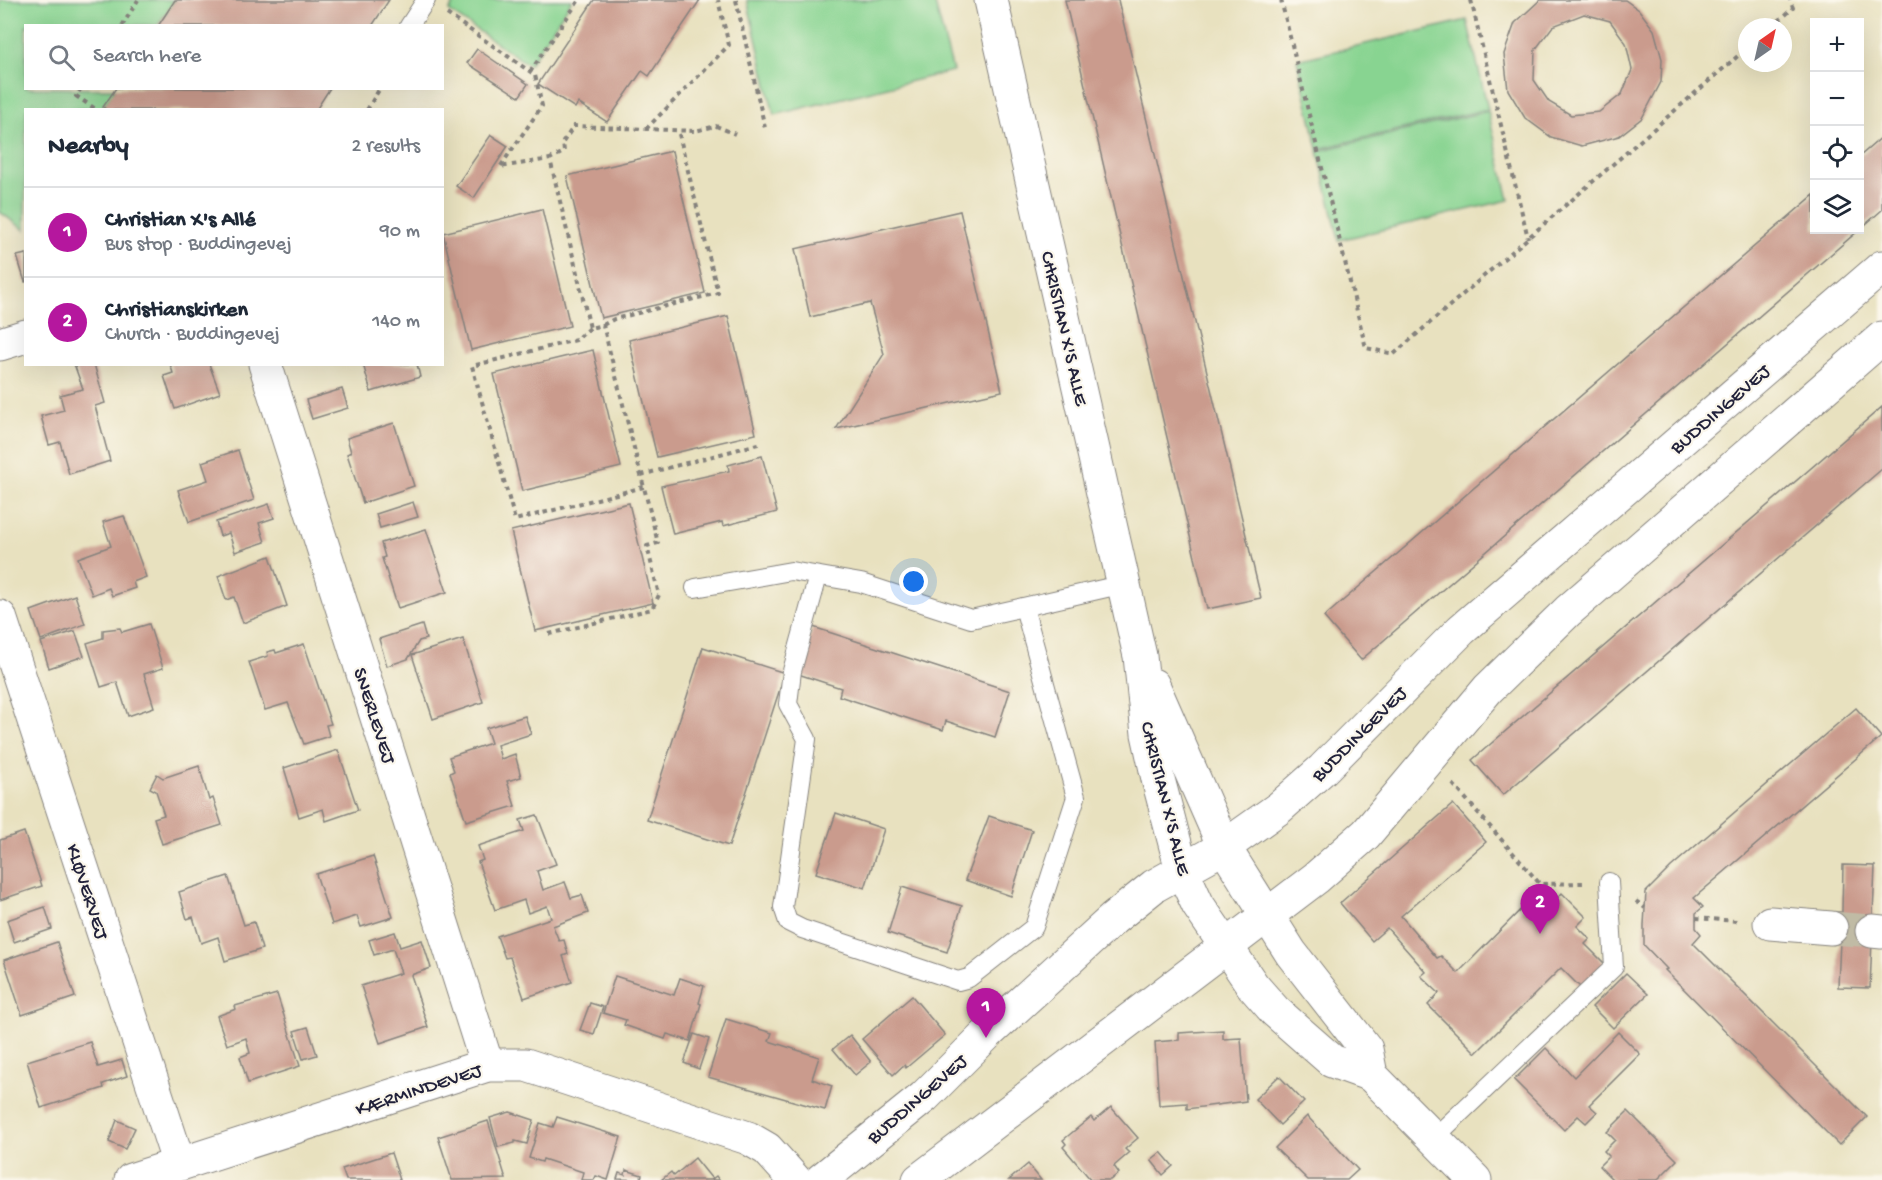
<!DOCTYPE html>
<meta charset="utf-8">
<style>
body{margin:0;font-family:"Gochi Hand",sans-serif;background:#f6f6f7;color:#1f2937}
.controls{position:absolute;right:18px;top:18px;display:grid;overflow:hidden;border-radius:0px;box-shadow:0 6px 24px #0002}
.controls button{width:54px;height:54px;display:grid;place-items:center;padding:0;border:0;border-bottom:2px solid #e0e1e3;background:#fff;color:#1f2937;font:30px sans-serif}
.compass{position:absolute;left:1738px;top:18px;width:54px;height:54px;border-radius:50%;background:#fff;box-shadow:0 6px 24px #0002;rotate:34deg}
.you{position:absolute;left:914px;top:582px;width:21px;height:21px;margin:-15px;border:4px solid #fff;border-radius:50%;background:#1a73e8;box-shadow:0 0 0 9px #1a73e833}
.badge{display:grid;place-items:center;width:39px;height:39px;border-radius:50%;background:#b5179e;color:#fff;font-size:20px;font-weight:700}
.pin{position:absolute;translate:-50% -50px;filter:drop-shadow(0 2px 3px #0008)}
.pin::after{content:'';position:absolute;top:32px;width:21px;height:18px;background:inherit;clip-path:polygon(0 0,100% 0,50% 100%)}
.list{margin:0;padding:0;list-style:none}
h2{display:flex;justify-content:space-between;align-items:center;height:78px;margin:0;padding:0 24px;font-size:26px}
h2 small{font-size:20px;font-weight:400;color:#747a83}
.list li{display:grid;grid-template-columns:39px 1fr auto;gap:18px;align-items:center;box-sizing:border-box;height:90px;padding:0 24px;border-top:2px solid #e0e1e3}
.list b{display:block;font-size:22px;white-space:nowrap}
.list p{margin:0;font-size:20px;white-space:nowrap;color:#747a83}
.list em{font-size:20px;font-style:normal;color:#747a83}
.icon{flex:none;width:33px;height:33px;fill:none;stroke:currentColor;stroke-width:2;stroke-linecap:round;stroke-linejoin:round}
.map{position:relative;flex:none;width:1882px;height:1180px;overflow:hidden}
.search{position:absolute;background:#fff;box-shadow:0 6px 24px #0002;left:24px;top:24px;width:420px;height:66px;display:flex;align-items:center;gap:15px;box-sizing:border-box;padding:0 21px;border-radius:0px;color:#747a83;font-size:22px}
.panel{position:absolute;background:#fff;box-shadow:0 6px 24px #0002;left:24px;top:108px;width:420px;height:258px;border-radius:0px}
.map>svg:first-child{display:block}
</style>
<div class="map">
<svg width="1882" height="1180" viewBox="0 0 1882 1180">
<rect width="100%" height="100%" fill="#fbf7ec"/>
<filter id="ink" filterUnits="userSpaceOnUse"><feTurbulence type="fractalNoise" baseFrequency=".0167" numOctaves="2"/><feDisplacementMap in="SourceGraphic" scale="12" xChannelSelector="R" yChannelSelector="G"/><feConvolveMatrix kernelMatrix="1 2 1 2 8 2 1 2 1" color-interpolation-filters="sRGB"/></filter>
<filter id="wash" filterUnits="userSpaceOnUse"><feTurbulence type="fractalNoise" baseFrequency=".008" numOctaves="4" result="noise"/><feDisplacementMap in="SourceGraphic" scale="24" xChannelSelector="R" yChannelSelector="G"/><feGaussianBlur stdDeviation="1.35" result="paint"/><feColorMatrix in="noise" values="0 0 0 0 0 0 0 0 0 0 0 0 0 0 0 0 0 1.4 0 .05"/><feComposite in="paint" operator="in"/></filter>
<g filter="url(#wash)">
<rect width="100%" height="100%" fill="#e8e1bf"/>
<g fill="#88d491" stroke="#557b66" stroke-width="1.5">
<polygon points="0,0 175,0 158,25 26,26 26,88 116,89 103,107 106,109 26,110 25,230 0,212"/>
<polygon points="456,0 572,0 529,65 449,11"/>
<polygon points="747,0 934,0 953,71 774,115"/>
<polygon points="1467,20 1488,109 1318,149 1297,60"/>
<polygon points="1488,111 1509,200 1339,240 1318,151"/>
</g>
<g id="blocks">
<g fill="#ca9b8d" fill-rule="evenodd">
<polygon points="175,0 389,0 372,26 158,26"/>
<polygon points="594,0 700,0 649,76 642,71 607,122 578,103 575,108 538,84"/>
<polygon points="1065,0 1118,0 1261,598 1207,609"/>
<path d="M1540,0H1625L1639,10L1654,30L1662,59L1661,82L1642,118L1619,136L1582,146L1551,137L1525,118L1508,90L1504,54L1515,23ZM1584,14L1610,21L1626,43L1632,70L1622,94L1599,112L1571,115L1549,102L1534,80L1535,50L1553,26Z"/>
<polygon points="477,49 528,84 519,97 467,63"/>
<polygon points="116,88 330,88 316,110 107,110 103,107"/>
<polygon points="491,135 508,146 474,198 456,186"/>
<polygon points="1882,137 1882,210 1860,229 1860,156"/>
<polygon points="672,151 705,293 601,318 567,176"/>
<polygon points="1814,195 1814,230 1859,230 1361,660 1324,617"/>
<polygon points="542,209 570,326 471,350 443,233"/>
<polygon points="960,211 1002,391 836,429 884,354 870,303 810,317 795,249"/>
<polygon points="26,254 26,282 25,282 17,256"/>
<polygon points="728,316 756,434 657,457 629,340"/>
<polygon points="593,350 621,467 522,491 494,374"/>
<polygon points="74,364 94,364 105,403 95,406 110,461 69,474 60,442 49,445 41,416 64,410 60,395 83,389"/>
<polygon points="170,364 209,364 220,393 175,409 164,376 173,373"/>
<polygon points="363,364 417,364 420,377 371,392"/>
<polygon points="342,389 348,408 312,419 306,400"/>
<polygon points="1882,407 1882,469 1503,795 1472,760"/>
<polygon points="394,423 414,486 363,503 347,454 351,452 347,438"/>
<polygon points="238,450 254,500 189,522 178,490 208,480 202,462"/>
<polygon points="762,456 777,512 723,526 722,522 673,534 661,486 729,471 728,465"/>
<polygon points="413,502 418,517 380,528 376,514"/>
<polygon points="629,503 653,603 535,631 511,531"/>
<polygon points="269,504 274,518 259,523 265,542 235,552 229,533 220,536 216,522"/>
<polygon points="124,516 146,577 133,582 135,588 112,596 109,588 92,595 78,558 111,546 103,522"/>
<polygon points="426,529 447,592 398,608 382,558 385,557 381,543"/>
<polygon points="270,556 287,606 243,623 234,597 226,600 218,576"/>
<polygon points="75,595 85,624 41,640 31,611"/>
<polygon points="149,624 163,668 144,674 154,707 128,716 117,682 101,687 87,643 103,638 103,630 120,628 122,632"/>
<polygon points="422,625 426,639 419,641 408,659 387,666 379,639"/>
<polygon points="813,627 1010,691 995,737 946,721 943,730 839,696 841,688 798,674"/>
<polygon points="75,631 84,656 49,668 41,642"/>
<polygon points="463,639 483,702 433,719 412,655"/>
<polygon points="304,644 331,724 326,725 329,736 304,744 288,703 265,710 249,662 268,656 267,652 275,650 276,653"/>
<polygon points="703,647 785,673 729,846 647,820"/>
<polygon points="1856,708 1881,737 1694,898 1703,907 1696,913 1696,928 1701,934 1693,943 1867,1117 1839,1145 1665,970 1667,969 1644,945 1644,925 1646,892 1671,867"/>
<polygon points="525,716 531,734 497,745 501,759 515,754 521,777 507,781 515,806 466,821 450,773 454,771 449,757 491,743 486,728"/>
<polygon points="338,750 358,810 326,821 323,809 299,817 284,768"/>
<polygon points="199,766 209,800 213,798 222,825 162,844 154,818 164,815 156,791 150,788 157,774 163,778"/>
<polygon points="1453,804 1486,842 1401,916 1437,958 1441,956 1458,973 1541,889 1554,902 1562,893 1586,917 1577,926 1590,939 1585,944 1607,966 1583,990 1561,968 1476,1053 1428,1005 1439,993 1421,976 1426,972 1387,928 1372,941 1340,903"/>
<polygon points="836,813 884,829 865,888 816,873"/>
<polygon points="537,815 556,864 537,871 543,890 565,882 571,898 582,895 588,913 553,926 559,941 564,940 568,954 563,956 572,982 524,998 510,957 505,958 497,936 551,918 547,906 528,913 524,900 495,910 478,862 483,860 478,846 524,831 520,820"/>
<polygon points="989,816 1032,830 1011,896 965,880"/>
<polygon points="24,832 42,886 0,900 0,840"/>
<polygon points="373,856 393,917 361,927 357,916 332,924 316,874"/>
<polygon points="1843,865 1875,866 1870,988 1838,987 1840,940 1832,912 1842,912"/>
<polygon points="228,876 244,925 254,922 262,949 225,961 218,937 201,943 193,917 187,919 179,892"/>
<polygon points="902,887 962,906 947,952 888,933"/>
<polygon points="45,907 52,929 14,942 7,920"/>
<polygon points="395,932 400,947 422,940 431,968 411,975 428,1027 380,1043 361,986 401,973 393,949 374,955 369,940"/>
<polygon points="57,942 75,997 22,1015 4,960"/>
<polygon points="1626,973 1648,994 1613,1028 1592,1007"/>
<polygon points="615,976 674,995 680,978 704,986 699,1003 701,1004 690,1041 667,1034 665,1039 644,1032 624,1025 626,1020 603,1013"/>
<polygon points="277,994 300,1066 248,1083 240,1057 250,1053 246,1038 227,1045 217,1016 236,1009 235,1006"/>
<polygon points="912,996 945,1035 906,1068 904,1065 893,1075 862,1039"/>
<polygon points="590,1003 603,1007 594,1034 580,1030"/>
<polygon points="726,1019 772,1033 769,1041 819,1057 812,1079 832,1086 825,1110 708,1077"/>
<polygon points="308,1027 317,1055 303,1059 294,1031"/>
<polygon points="1223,1030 1223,1039 1241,1038 1246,1101 1187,1109 1187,1103 1159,1105 1155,1042 1179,1040 1179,1033"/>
<polygon points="1618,1032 1640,1054 1589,1105 1597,1112 1586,1123 1578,1116 1564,1130 1514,1080 1546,1048 1574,1077"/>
<polygon points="694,1034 709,1039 699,1069 684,1063"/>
<polygon points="850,1035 871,1062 855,1075 833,1049"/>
<polygon points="90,1042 98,1067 122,1060 127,1076 103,1084 104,1088 41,1108 27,1061"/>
<polygon points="1279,1076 1304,1102 1280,1125 1255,1099"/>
<polygon points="1111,1107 1138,1138 1125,1149 1129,1153 1114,1166 1119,1173 1110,1180 1091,1180 1063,1147 1066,1144 1063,1140 1091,1117 1094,1121"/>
<polygon points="1628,1111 1677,1160 1657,1180 1613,1180 1599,1166 1609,1156 1604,1151 1615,1140 1607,1132"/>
<polygon points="510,1112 534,1120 527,1144 515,1141 515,1143 498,1147 490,1118"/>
<polygon points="1307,1116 1358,1170 1347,1180 1308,1180 1275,1148"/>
<polygon points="557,1117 621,1137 608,1180 596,1176 594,1180 581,1180 583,1172 543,1159 542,1162 529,1158 540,1123 553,1127"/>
<polygon points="117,1120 135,1128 125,1149 109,1142"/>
<polygon points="488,1121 506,1179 452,1180 438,1137"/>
<polygon points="1161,1152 1173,1166 1163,1175 1151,1160"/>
<polygon points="391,1153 400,1180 346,1180 342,1169"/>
<polygon points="695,1158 712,1179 716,1176 719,1180 661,1180 671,1172 674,1176"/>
<polygon points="1028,1164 1041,1180 1009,1180"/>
<polygon points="626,1170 642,1175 640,1180 617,1179 619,1173 625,1175"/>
</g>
</g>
</g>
<g filter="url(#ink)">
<use href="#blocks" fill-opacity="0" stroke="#85827d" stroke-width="1.5"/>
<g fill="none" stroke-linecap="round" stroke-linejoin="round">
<polyline stroke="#c0bba5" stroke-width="33" stroke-dasharray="33 16" stroke-linecap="butt" points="1831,928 1872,931"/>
<g stroke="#85827d" stroke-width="20">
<g id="service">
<polyline points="409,26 426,0"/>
<polyline points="818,576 792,671 788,704 807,739 783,907 788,922 802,929 958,981 969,978 1034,927 1076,797 1024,607"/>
<polyline points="695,588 791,571 861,583 971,619 1124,584"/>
<polyline points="1434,1138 1614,967 1609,882"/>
</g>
</g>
<g stroke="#85827d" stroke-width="35">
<g id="minor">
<polyline points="0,344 26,336"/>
<polyline points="265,364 487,1065"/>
<polyline points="0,617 179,1164"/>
<polyline points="1770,923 1831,928"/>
<polyline points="1872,931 1882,932"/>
<polyline points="131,1180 487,1065 526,1065 748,1138 767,1149 795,1180"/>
</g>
</g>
<g stroke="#85827d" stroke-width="35">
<g id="tertiary">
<polyline points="991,0 1140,656 1148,734 1158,779 1182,870 1198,905 1253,986 1275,1011 1332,1061 1371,1075 1475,1180"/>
<polyline points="1153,685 1224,847 1291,953 1366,1049 1371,1075"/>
<polyline points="821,1180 924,1097 988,1033 1113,919 1154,886 1224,847 1279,808 1323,769 1461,630 1882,267"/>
<polyline points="919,1180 1316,878 1366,834 1488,689 1568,611 1882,338"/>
</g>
</g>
<g stroke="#85827d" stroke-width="4" stroke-dasharray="4.5 4.5" stroke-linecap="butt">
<polyline points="736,0 765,128"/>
<polyline points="1281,0 1366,348 1394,354 1747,48"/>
<polyline points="1471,0 1528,238"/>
<polyline points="447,14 535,75 542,106 500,167 550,159"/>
<polyline points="122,26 138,0"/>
<polyline points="1772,27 1793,8 1790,0"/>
<polyline points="530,72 579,0"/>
<polyline points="81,88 76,96 97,110"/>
<polyline points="367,110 380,88"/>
<polyline points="646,129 729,45 718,0"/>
<polyline points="603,325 614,319 718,293 678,130"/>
<polyline points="590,328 576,340 472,366 515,520 644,487"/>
<polyline points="641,475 762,443"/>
<polyline points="549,634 652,609 659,595 647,546 658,543 603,325 590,328 550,159 564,152 563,142 574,126 695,131 716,126 735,134"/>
<polyline points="1453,784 1540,884 1583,883"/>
<polyline points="1636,901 1645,908"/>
<polyline points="1696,918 1737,921"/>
</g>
<use href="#service" stroke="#fff" stroke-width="18"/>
<use href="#minor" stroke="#fff" stroke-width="33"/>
<use href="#tertiary" stroke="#fff" stroke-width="33"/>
</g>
</g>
<g text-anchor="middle" stroke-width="4.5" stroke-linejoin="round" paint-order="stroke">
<g font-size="20" fill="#22223b" stroke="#fbf7ec">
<text transform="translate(1066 328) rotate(77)" y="7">CHRISTIAN X'S ALLE</text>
<text transform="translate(1719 408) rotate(-41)" y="7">BUDDINGEVEJ</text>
<text transform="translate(376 715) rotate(72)" y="7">SNERLEVEJ</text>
<text transform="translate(1358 733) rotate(-45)" y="7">BUDDINGEVEJ</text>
<text transform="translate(1167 798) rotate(76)" y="7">CHRISTIAN X'S ALLE</text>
<text transform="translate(89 891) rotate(72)" y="7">KLØVERVEJ</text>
<text transform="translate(418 1088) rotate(-18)" y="7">KÆRMINDEVEJ</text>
<text transform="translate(916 1098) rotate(-41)" y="7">BUDDINGEVEJ</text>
</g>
</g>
</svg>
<div class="controls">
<button>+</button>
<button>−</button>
<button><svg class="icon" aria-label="locate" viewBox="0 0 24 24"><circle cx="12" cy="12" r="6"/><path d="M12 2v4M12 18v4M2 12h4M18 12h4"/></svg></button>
<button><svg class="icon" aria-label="layers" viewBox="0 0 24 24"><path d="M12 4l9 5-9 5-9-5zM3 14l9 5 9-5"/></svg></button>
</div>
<svg class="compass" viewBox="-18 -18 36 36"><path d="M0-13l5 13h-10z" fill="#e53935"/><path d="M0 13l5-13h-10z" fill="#747a83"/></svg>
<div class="you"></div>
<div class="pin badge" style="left:986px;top:1038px">1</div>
<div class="pin badge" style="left:1540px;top:934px">2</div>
<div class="search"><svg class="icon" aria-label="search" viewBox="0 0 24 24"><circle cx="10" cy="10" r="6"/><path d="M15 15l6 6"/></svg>Search here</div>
<section class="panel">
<h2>Nearby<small>2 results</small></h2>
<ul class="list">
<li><span class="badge">1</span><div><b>Christian X's Allé</b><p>Bus stop · Buddingevej</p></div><em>90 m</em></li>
<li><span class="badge">2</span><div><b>Christianskirken</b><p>Church · Buddingevej</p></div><em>140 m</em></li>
</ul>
</section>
</div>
